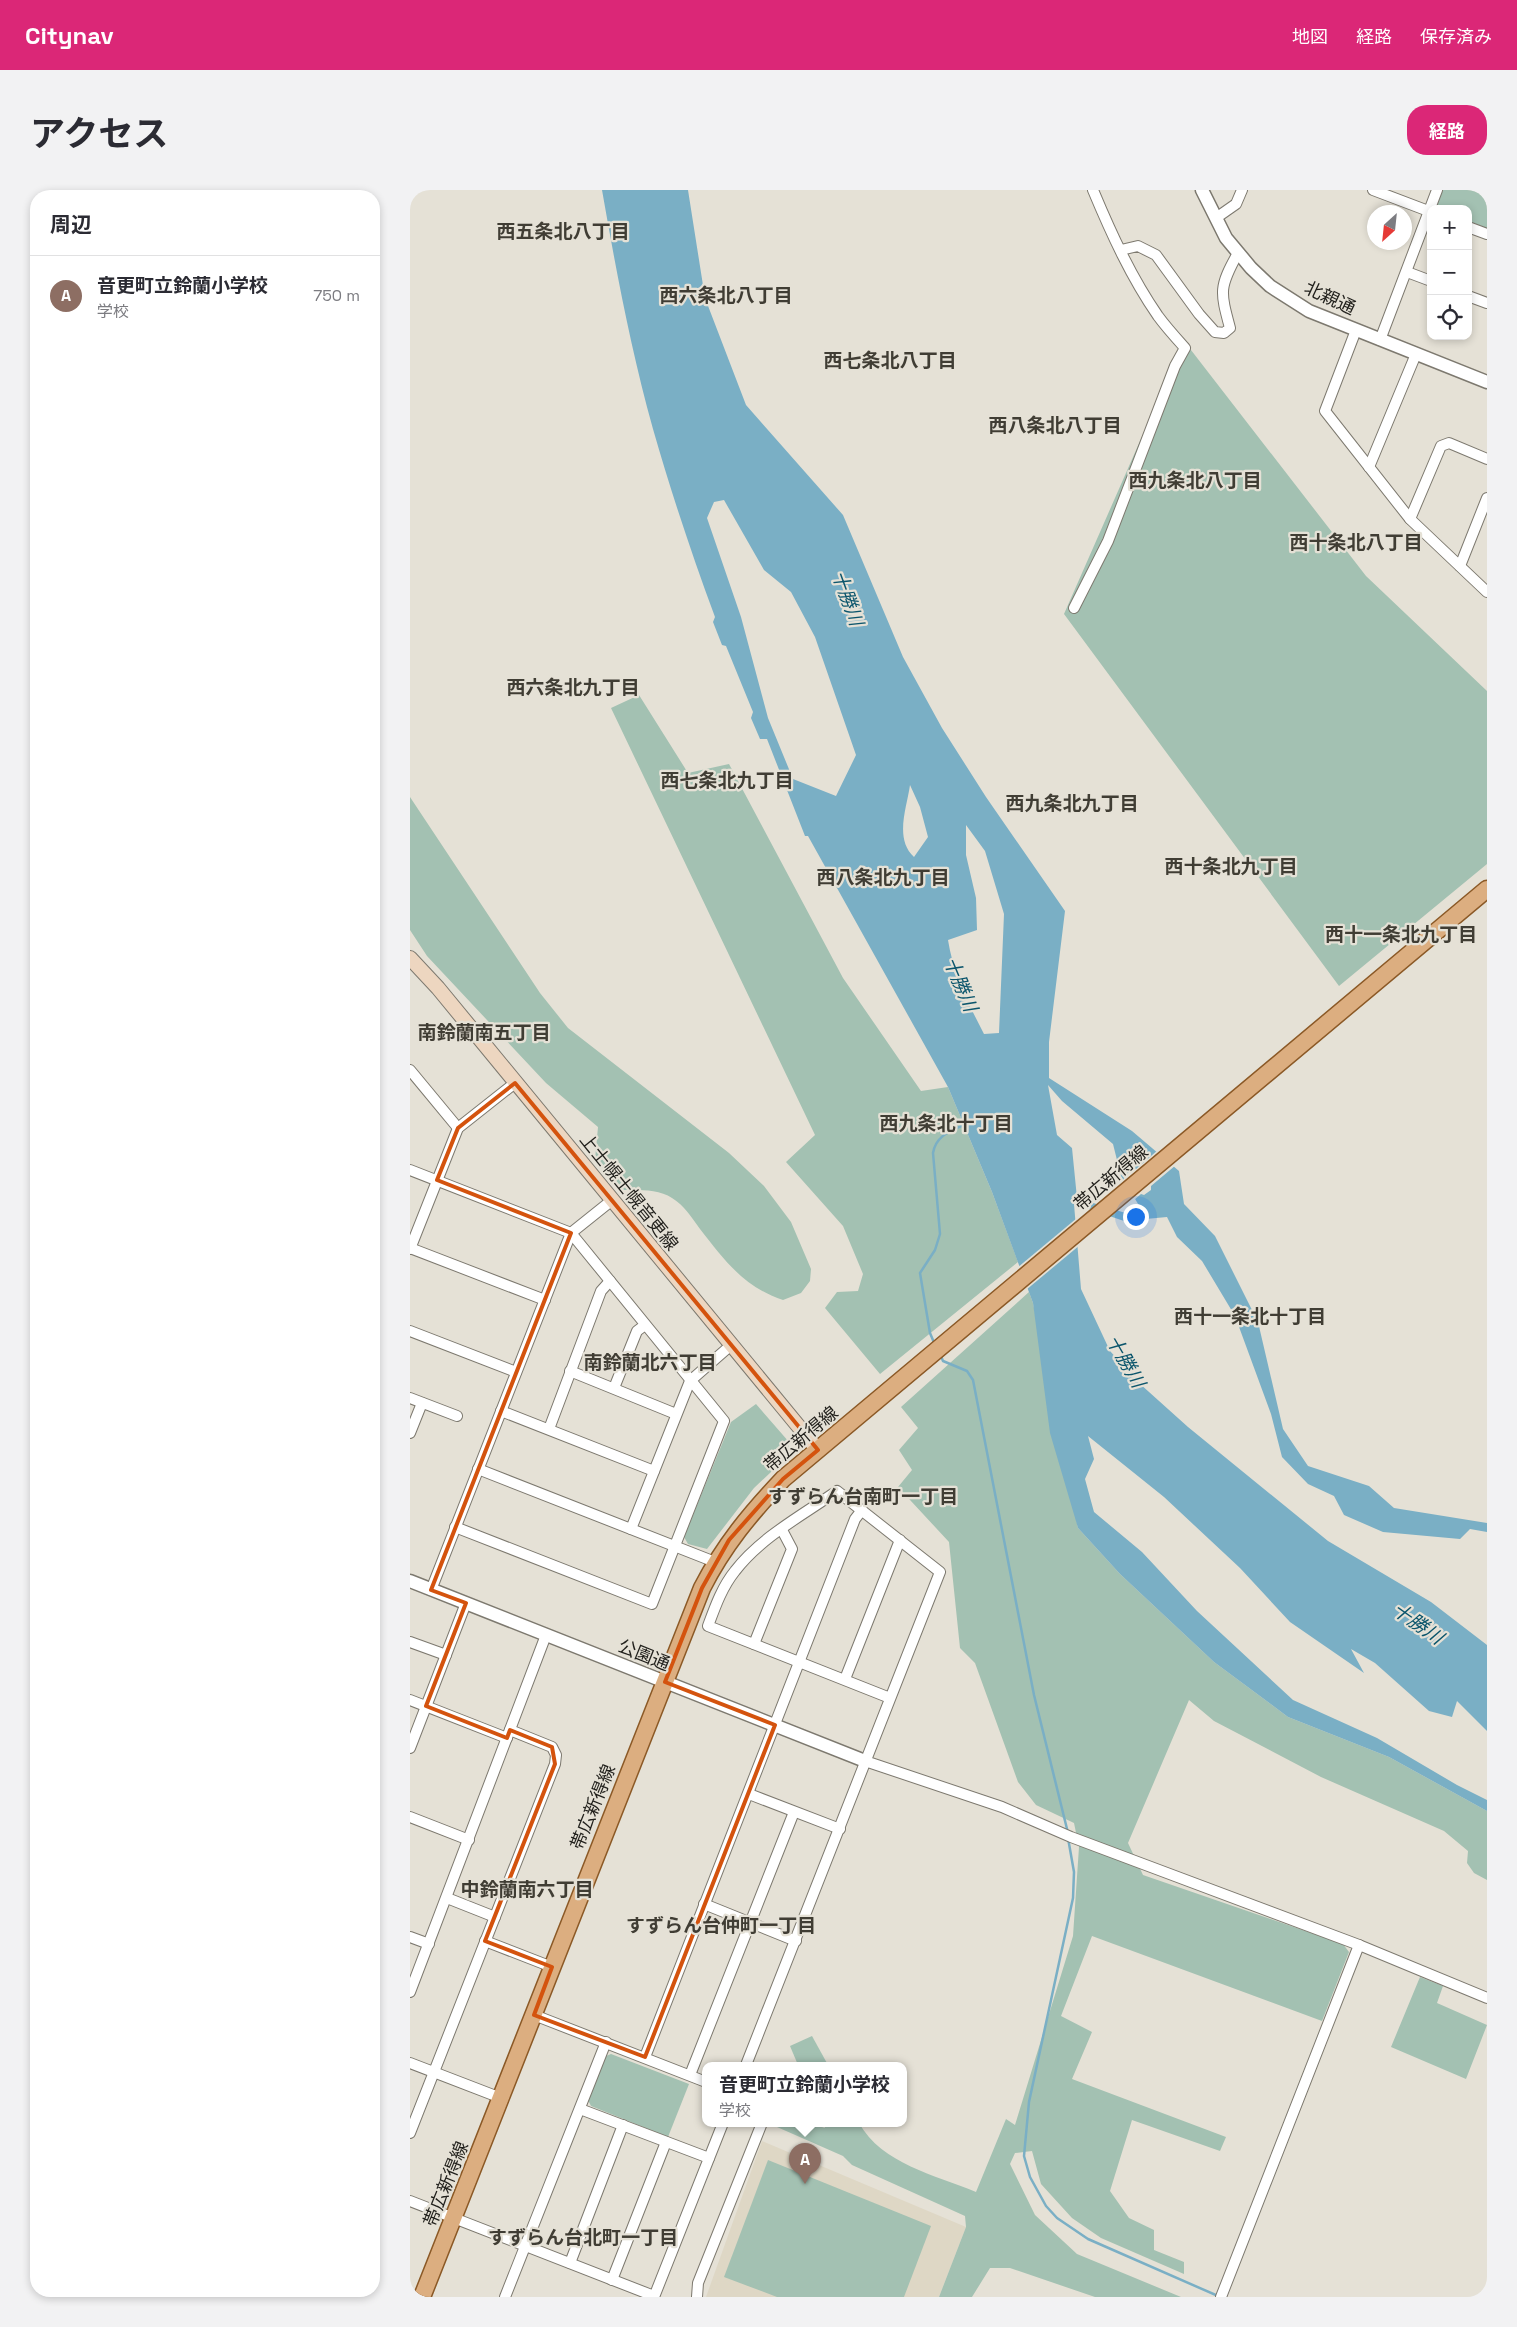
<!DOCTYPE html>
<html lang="ja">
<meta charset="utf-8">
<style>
body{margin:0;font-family:"Space Grotesk","Noto Sans JP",sans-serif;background:#f2f2f3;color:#2b2b33}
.controls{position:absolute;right:15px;top:15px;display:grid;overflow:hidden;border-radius:10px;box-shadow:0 2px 8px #0003}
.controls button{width:45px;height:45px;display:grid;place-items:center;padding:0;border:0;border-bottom:1px solid #e1e1e2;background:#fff;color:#2b2b33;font:25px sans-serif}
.compass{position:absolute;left:957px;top:15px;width:45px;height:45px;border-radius:50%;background:#fff;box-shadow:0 2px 8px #0003;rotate:207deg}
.you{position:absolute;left:725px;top:1026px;width:18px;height:18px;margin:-12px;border:4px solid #fff;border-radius:50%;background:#1a73e8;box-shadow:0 0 0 8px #1a73e833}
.badge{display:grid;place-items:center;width:32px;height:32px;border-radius:50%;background:#db2777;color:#fff;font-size:16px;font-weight:700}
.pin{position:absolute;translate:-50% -41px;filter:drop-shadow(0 1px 2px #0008)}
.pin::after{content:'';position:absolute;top:26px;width:18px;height:15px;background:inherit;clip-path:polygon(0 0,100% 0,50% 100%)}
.popup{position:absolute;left:292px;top:1872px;width:205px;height:65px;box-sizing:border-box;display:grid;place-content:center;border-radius:10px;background:#fff;filter:drop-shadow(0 1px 4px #0005);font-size:16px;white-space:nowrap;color:#7c7c81}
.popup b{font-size:19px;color:#2b2b33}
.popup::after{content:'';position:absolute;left:50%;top:100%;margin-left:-10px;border:10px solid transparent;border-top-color:#fff}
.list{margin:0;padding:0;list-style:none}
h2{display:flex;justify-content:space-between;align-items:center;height:65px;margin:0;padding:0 20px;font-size:21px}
h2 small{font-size:16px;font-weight:400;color:#7c7c81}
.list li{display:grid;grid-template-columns:32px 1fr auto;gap:15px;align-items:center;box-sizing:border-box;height:80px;padding:0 20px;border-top:1px solid #e1e1e2}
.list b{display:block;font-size:19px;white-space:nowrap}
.list p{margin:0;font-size:16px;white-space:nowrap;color:#7c7c81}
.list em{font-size:16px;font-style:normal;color:#7c7c81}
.icon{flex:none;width:28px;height:28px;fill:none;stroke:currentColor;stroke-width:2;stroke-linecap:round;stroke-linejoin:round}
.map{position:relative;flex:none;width:1077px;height:2107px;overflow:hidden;border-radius:20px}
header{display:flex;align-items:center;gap:30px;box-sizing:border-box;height:70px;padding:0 25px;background:#db2777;color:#fff}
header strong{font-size:24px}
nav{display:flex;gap:28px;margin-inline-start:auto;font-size:18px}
.intro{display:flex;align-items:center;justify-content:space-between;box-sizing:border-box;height:120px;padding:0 30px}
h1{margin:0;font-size:35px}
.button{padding:12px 22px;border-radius:20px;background:#db2777;color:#fff;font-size:18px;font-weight:700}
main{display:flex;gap:30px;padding:0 30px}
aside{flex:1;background:#fff;border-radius:20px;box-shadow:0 2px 8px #0003}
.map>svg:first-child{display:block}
</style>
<header>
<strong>Citynav</strong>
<nav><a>地図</a><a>経路</a><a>保存済み</a></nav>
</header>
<div class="intro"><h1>アクセス</h1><a class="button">経路</a></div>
<main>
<aside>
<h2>周辺<small></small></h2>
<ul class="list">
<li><span class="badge" style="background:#8d6e63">A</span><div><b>音更町立鈴蘭小学校</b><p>学校</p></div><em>750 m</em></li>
</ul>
</aside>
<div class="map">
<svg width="1077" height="2107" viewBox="0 0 1077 2107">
<rect width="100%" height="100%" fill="#e5e1d6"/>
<polygon fill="#ded7c5" points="352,1951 556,2037 529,2107 296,2107"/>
<g fill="#a3c1b2">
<polygon points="1031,0 1077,0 1077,38 1058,31 1058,19 1030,19 1026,12"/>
<polygon points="774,151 956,386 1077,501 1077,674 929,796 654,424"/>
<polygon points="229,505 278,583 319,574 433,788 511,901 538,897 582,1002 608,1072 470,1184 415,1118 427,1102 448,1101 453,1084 433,1036 376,972 405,945 201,518"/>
<path d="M0,607L130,803L158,838L319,963L354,996L381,1032L401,1079L400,1091L391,1103L373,1110C334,1097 315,1071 290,1039C282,1028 274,1015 262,1008C249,999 229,1000 214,1000L185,970L188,937L136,893L17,766L0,740Z"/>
<path d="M619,1102L623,1113L668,1338L710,1384L804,1472L878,1527L979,1567L1077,1621V1690L1064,1683L1057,1673L1058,1661L1034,1641L911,1587L804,1531L779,1510L718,1653L733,1685L933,1754L939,1762L912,1831L682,1746L651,1826L682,1842L662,1889L816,1947L810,1961L722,1930L700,2001L719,2028L744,2040V2060L774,2072V2084L691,2048L662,2028L631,1994L622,1961L605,1963L600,1974L625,2025L667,2064L771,2107H685L600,2078H580L562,2107H529L556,2037L555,2026L442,1975L433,1966L367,1937L369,1933H400L415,1938L413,1933H449C472,1974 525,1985 566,2002L596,1929L605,1935L663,1746L669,1657L664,1633L626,1615L608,1592L565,1473L550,1458L539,1352L488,1297L502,1280L489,1260L508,1238L491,1217Z"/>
<polygon points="346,1214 379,1252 377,1267 344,1298 297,1359 278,1354 274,1347 321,1232"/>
<polygon points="1010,1787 1033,1796 1027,1813 1077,1835 1056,1889 981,1857"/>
<polygon points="402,1846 418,1875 388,1875 380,1856"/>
<polygon points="201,1864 279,1894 258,1947 181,1916 178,1910 196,1866"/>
<polygon points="358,1970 521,2036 494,2107 367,2107 314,2087"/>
</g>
<path fill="#7aafc5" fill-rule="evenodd" d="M192,0H278L295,108L336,215L433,325L493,467L532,538L576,607L655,721L639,852V888L722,941L769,981L774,1014L805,1046L848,1132L873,1239L898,1276L959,1296L984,1318L1077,1333V1342L1060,1339L1050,1349L973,1342L934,1325L924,1306L898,1294L872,1267L861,1224L825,1126L792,1071L767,1047L757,1027L714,1031L664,1014L671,1099L700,1161L729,1193L778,1237L918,1351L1021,1412L1077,1455V1541L1047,1511L1042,1527L1019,1521L965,1473L941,1459L954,1483L880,1432L830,1378L754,1307L678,1246L684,1269L675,1289L684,1322L732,1362L787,1421L883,1510L967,1548L1047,1595L1077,1610V1621L979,1567L878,1527L804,1472L710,1384L668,1338L640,1243L623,1113L582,1002L538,897L398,646H395L357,549H350L341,528L343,522L316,456L312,455L303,432L305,427C282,365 261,302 243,239C221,160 206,80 192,0ZM314,310L354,380L381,402L405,447L446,565L426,606L383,589L358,528L331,427L297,328L304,312ZM500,595L510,617L518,647L504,667C484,649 497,617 500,595ZM556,635L575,661L594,724L589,843L574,844C559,815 543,783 538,750L567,740L566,708L556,665ZM638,895L652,911L703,954L711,986L733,1022L722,1025L667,1008L662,958L647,945Z"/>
<g fill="#e5e1d6">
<polygon points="748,960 766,975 741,996 741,1000 734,1005 731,1004 724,1010 712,991 722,978 726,979"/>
<polygon points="667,1028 670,1055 616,1100 607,1078"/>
</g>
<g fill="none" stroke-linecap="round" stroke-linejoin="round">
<g stroke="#7aafc5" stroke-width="2.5">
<path d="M525,1155L520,1143L510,1083L525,1060L530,1044L523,963C526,945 541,941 556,934"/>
<polyline points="530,1164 533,1171 557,1181 563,1190 624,1505 658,1643"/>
<polyline points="658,1648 664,1682 663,1708 619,1912 614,1966 620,1987 636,2016 647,2028 678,2049 808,2106"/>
</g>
<g stroke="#7d796f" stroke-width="12">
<g id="minor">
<polyline points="963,0 1021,22"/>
<polyline points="806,28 826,14 832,0"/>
<polyline points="1058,37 1077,44"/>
<path d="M711,60L728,56L746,65L789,124L805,142L814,143L820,138C810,101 809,97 828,63"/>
<polyline points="997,82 1021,91"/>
<polyline points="1058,106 1077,113"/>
<polyline points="946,140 915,221 1000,329"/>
<polyline points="970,150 1027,0"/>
<polyline points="1077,269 1039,253 1031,256 1000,329 1077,402"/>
<polyline points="959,277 1006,164"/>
<polyline points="1050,376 1077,308"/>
<path d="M664,418L698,351L765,176L775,158C766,148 756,137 748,126C721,87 701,43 683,0"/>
<polyline points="0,880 48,938"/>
<polyline points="0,980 161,1043 314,1231 242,1414 45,1337"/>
<polyline points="0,1058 135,1110"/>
<polyline points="0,1059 48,938 105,893"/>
<polyline points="0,1141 106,1182"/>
<polyline points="160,1181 266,1224"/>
<polyline points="204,1198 227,1141 235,1135"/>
<polyline points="0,1208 47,1226"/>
<polyline points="91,1221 244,1281"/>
<polyline points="139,1239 191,1101 200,1091"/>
<polyline points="0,1243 12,1213"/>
<polyline points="68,1279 305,1372"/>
<polyline points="221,1339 280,1191 320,1156"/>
<polyline points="21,1400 161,1043 201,1011"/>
<polyline points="0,1452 36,1465"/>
<polyline points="344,1454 382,1359 372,1340"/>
<polyline points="435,1489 490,1350"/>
<polyline points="0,1510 97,1548"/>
<polyline points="0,1558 56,1413"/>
<polyline points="455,1571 592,1617 661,1647 949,1755 1077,1808"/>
<polyline points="339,1604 430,1639"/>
<polyline points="0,1627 59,1650"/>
<polyline points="37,1708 85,1727"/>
<polyline points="294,1714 386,1751"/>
<polyline points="0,1747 19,1754"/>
<polyline points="75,1751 142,1777"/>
<polyline points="0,1802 136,1445"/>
<polyline points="124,1825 296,1892"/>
<polyline points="235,1867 445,1329 452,1320"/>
<polyline points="0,1873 91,1908"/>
<path d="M336,1875L530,1382L427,1301C393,1325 351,1347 325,1381C312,1397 305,1417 298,1436L480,1508"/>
<polyline points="280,1885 384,1622"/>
<polyline points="170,1919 299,1968"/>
<polyline points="0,1943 145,1574 146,1565 142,1557 100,1540"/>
<polyline points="0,2011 244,2106"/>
<polyline points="160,2073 213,1935"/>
<polyline points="202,2090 256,1952"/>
<polyline points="95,2107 196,1852"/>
<polyline points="244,2107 313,1933"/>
<polyline points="287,2107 288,2093 352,1933"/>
<polyline points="811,2107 949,1755"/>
</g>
</g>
<g stroke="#7d796f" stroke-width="15">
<g id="tertiary">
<polyline points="792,0 816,48 841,78 860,96 899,121 1077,192"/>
<polyline points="0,1391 455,1571"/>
</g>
</g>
<g stroke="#7d796f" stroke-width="16">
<polyline id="secondary" points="0,768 28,798 408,1260"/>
</g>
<g stroke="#8b5926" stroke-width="19">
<path id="primary" d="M12,2107L292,1398C314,1355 340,1324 373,1289L1077,699"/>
</g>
<use href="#minor" stroke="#fff" stroke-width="10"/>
<use href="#tertiary" stroke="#fff" stroke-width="12"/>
<use href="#secondary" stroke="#edd6c0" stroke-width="14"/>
<use href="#primary" stroke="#dcae80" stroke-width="16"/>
</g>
<path fill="none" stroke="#d4530e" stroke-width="4" stroke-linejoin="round" d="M105,893L408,1260L373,1289L319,1350L292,1398L255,1492L365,1535L235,1867L124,1825L142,1777L75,1751L145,1574L142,1557L100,1540L97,1548L16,1516L56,1413L21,1400L161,1043L27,990L48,938Z"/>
<g text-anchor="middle" stroke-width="4.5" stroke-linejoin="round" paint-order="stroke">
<g font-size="18" fill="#201f1b" stroke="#e5e1d6">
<text transform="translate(920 108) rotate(25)" y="6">北親通</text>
<text transform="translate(701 988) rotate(-40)" y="6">帯広新得線</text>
<text transform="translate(219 1002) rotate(51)" y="6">上士幌士幌音更線</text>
<text transform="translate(391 1249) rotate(-40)" y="6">帯広新得線</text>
<text transform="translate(234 1465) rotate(22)" y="6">公園通</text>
<text transform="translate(183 1617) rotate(-68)" y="6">帯広新得線</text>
<text transform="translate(36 1994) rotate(-68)" y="6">帯広新得線</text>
</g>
<g font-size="19" font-weight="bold" fill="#403d34" stroke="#e5e1d6">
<text x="153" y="48">西五条北八丁目</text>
<text x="316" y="112">西六条北八丁目</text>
<text x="480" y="177">西七条北八丁目</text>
<text x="645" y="242">西八条北八丁目</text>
<text x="785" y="297">西九条北八丁目</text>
<text x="946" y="359">西十条北八丁目</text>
<text x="163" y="504">西六条北九丁目</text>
<text x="317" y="597">西七条北九丁目</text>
<text x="662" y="620">西九条北九丁目</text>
<text x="821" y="683">西十条北九丁目</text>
<text x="473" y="694">西八条北九丁目</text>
<text x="991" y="751">西十一条北九丁目</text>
<text x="74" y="849">南鈴蘭南五丁目</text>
<text x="536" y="940">西九条北十丁目</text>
<text x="840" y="1133">西十一条北十丁目</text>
<text x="240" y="1179">南鈴蘭北六丁目</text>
<text x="453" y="1313">すずらん台南町一丁目</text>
<text x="117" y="1706">中鈴蘭南六丁目</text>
<text x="311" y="1742">すずらん台仲町一丁目</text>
<text x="173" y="2054">すずらん台北町一丁目</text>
</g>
<g font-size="19" font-style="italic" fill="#0b556c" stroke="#e5e1d6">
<text transform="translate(438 408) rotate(70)" y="7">十勝川</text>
<text transform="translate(551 794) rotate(67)" y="7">十勝川</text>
<text transform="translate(716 1171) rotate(60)" y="7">十勝川</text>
<text transform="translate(1008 1433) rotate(35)" y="7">十勝川</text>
</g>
</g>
</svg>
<div class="controls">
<button>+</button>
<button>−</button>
<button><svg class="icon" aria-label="locate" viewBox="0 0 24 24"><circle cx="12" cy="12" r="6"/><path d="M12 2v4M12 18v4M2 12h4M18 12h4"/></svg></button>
</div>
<svg class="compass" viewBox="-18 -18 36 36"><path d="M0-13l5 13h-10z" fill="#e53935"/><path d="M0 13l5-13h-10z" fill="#7c7c81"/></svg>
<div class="you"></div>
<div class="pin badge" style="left:395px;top:1994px;background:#8d6e63">A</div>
<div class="popup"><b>音更町立鈴蘭小学校</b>学校</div>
</div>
</main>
